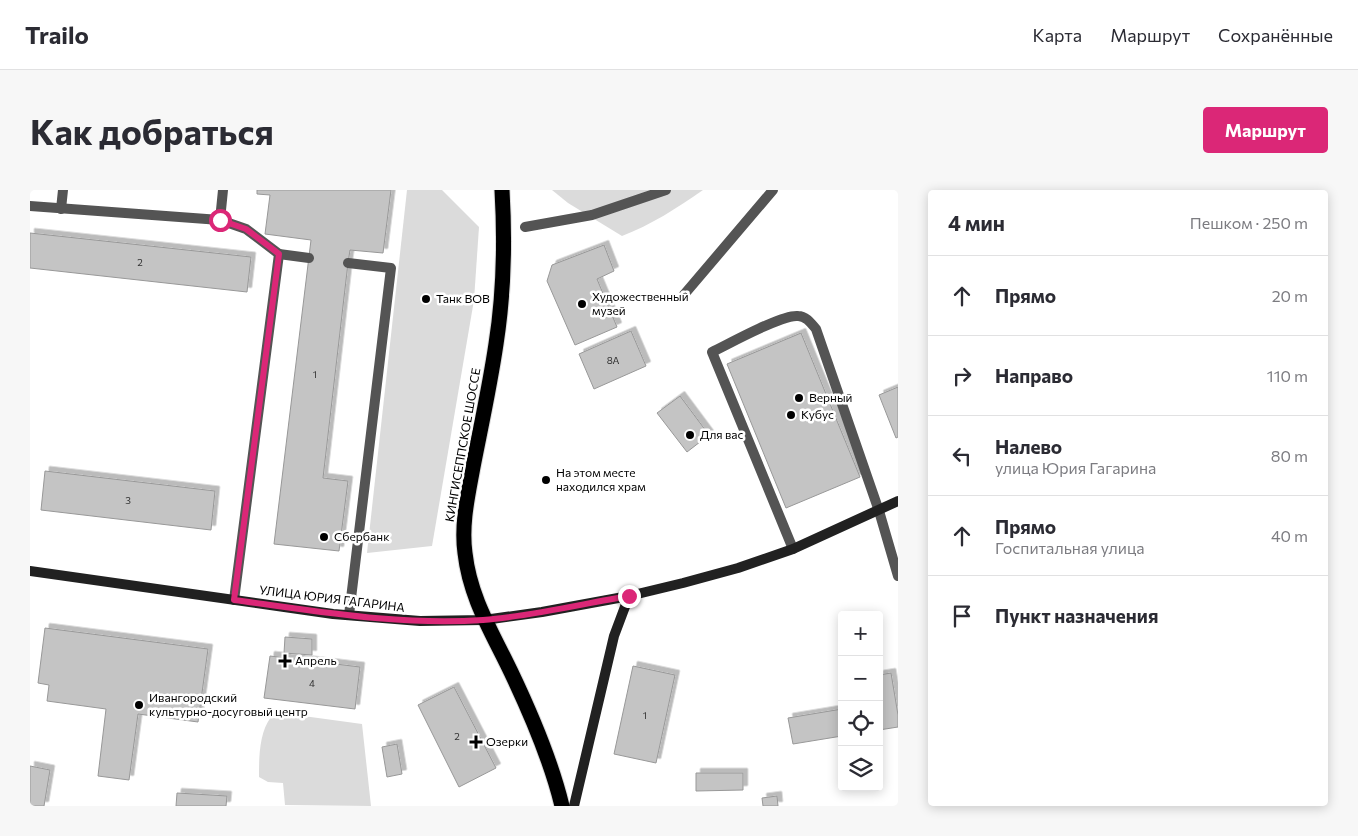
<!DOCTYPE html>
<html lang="ru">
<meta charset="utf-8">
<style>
body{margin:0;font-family:Commissioner,sans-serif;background:#f7f7f7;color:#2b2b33}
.controls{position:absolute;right:15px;bottom:15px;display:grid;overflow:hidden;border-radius:5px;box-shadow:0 2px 12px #0003}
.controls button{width:45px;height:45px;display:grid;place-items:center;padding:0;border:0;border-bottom:1px solid #e1e1e2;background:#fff;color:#2b2b33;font:25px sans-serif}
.stop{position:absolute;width:15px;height:15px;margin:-11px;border:4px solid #db2777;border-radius:50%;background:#fff}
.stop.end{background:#db2777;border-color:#fff;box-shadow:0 1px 5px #0008}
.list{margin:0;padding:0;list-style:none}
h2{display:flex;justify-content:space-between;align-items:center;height:65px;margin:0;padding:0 20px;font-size:21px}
h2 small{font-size:16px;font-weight:400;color:#7c7c81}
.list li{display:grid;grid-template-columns:32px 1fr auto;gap:15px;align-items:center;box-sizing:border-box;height:80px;padding:0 20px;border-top:1px solid #e1e1e2}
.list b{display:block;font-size:19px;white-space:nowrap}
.list p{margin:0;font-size:16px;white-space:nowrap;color:#7c7c81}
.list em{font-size:16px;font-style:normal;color:#7c7c81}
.icon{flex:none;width:28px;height:28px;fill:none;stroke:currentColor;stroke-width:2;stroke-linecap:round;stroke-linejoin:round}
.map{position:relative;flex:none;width:868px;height:616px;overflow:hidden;border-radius:5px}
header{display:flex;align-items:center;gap:30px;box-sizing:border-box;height:70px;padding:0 25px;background:#fff;border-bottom:1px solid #e1e1e2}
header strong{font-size:24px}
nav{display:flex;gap:28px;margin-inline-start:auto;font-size:18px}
.intro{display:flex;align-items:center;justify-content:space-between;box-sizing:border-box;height:120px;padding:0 30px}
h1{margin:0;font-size:35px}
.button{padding:12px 22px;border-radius:5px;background:#db2777;color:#fff;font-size:18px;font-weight:700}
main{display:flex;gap:30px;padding:0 30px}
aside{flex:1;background:#fff;border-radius:5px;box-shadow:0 2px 12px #0003}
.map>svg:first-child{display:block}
</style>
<header>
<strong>Trailo</strong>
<nav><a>Карта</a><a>Маршрут</a><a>Сохранённые</a></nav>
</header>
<div class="intro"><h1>Как добраться</h1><a class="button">Маршрут</a></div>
<main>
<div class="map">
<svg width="868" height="616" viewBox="0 0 868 616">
<defs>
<filter id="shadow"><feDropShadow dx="4.5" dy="-4.5" stdDeviation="0" flood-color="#0004"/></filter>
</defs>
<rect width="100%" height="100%" fill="#fff"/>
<g fill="#dbdbdb">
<polygon points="377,0 412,0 449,37 444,110 402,356 337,363"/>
<path d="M522,0H673C647,18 621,35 592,46L538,13Z"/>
<path d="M266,525L332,534L341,616L255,615L253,593L238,592L229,587C229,568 229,543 241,527Z"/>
</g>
<g fill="#c4c4c4" stroke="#989898" filter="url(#shadow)">
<polygon points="227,0 361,0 353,63 320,60 318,73 293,288 318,291 309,361 244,354 281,50 235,44 240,5 227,4"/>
<polygon points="0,43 221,67 217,102 0,78"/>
<polygon points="574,55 584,81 567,89 587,137 545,155 517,91 522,75"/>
<polygon points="601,141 616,176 564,199 549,164"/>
<polygon points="771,143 830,287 756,318 697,174"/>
<polygon points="868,197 868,247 866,248 849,205"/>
<polygon points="650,206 679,245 657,262 627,223"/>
<polygon points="15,281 185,301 181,340 11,320"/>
<polygon points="15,438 178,459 168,532 108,524 99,590 68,586 76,519 17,511 19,495 8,493"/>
<polygon points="255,447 282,449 282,465 254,463"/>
<polygon points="240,466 330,477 325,519 234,508"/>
<polygon points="603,476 645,485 626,573 584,564"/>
<polygon points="861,483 868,525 868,537 849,540 849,485"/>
<polygon points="424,497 466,578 429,597 388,515"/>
<polygon points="812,519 812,546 763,554 758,528"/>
<polygon points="367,554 372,584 357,587 352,557"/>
<polygon points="0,576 20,580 14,616 0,616"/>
<polygon points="666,583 713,583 713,600 666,601"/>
<polygon points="147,603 197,606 196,616 146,616"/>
<polygon points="747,606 748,616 733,616 732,608"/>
</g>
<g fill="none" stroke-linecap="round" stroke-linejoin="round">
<g stroke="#dbdbdb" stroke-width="17">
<path id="highway" d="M472,0C475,51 474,103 466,154C460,195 451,236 443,277C438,305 431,334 435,363C440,408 462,442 481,482C501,524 521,570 532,616"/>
</g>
<g stroke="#545454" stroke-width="10">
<polyline points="193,0 190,30 216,39 249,64 204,410"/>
<polyline points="31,19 33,0"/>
<polyline points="495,37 562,25 636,0"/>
<polyline points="249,64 279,68"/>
<polyline points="318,73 361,78 319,425"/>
<polyline points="652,107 743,0"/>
<path d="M763,359L682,162C699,154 752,124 768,126C776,126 781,133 786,139L849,321"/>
</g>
<g stroke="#545454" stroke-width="10">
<polyline points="0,16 190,30"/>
<polyline points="849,321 868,386"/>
</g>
<g stroke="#212121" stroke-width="10">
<polyline points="0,381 303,424 390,431 454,430 512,422 599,406 653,393 708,378 763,359 868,311"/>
<polyline points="544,616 584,446 599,406"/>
</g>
<use href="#highway" stroke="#000" stroke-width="15"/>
</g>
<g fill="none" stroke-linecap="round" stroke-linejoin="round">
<path stroke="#db2777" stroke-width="6" d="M190,30L216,39L249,64L204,410C287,421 370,436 453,430C502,426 551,414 599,406"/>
</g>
<g fill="#000" stroke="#fff" stroke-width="2">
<circle cx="396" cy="109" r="5"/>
<circle cx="552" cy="114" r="5"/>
<circle cx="769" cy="208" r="5"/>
<circle cx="761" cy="225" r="5"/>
<circle cx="660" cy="245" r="5"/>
<circle cx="516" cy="290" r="5"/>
<circle cx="294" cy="347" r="5"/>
<path d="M252.5 463.5h5v5h5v5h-5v5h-5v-5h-5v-5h5z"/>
<circle cx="109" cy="515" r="5"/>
<path d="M443.5 544.5h5v5h5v5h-5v5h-5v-5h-5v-5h5z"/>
</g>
<g text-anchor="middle" stroke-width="5" stroke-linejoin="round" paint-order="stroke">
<g font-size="10" fill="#313131">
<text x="110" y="76">2</text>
<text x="583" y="174">8А</text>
<text x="285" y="188">1</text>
<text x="98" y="314">3</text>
<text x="282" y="497">4</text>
<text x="615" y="529">1</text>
<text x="427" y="550">2</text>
</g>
<g font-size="12" fill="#000" stroke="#fff" text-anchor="start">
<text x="562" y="111">Художественный<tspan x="562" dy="14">музей</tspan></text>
<text x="406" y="113">Танк ВОВ</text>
<text x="779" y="212">Верный</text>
<text x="771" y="229">Кубус</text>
<text x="670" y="249">Для вас</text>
<text x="526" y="287">На этом месте<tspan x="526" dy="14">находился храм</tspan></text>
<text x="304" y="351">Сбербанк</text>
<text x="265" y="475">Апрель</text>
<text x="119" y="512">Ивангородский<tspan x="119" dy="14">культурно-досуговый центр</tspan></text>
<text x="456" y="556">Озерки</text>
</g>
<g font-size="12" fill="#000" stroke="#fff">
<text transform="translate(433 255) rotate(-80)" y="4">КИНГИСЕППСКОЕ ШОССЕ</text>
<text transform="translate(302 409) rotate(7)" y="4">УЛИЦА ЮРИЯ ГАГАРИНА</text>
</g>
</g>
</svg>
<div class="controls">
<button>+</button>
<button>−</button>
<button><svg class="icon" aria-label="locate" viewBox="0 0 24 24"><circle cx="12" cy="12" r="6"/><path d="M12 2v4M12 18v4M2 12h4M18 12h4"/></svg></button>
<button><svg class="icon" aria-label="layers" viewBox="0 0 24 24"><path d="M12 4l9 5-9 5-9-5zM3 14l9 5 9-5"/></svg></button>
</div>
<div class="stop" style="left:190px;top:30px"></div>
<div class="stop end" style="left:599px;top:406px"></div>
</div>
<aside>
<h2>4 мин<small>Пешком · 250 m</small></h2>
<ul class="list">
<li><svg class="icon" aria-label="ahead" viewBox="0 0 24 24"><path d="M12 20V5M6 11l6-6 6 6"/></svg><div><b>Прямо</b></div><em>20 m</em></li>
<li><svg class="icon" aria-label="right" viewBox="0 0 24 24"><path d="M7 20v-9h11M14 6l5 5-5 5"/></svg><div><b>Направо</b></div><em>110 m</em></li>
<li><svg class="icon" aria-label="left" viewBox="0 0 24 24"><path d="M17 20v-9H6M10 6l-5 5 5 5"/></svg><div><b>Налево</b><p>улица Юрия Гагарина</p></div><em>80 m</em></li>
<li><svg class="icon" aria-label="ahead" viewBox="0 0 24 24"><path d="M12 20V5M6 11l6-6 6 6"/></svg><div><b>Прямо</b><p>Госпитальная улица</p></div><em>40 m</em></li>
<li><svg class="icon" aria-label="arrive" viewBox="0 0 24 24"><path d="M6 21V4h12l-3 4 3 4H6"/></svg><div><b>Пункт назначения</b></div></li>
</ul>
</aside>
</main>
